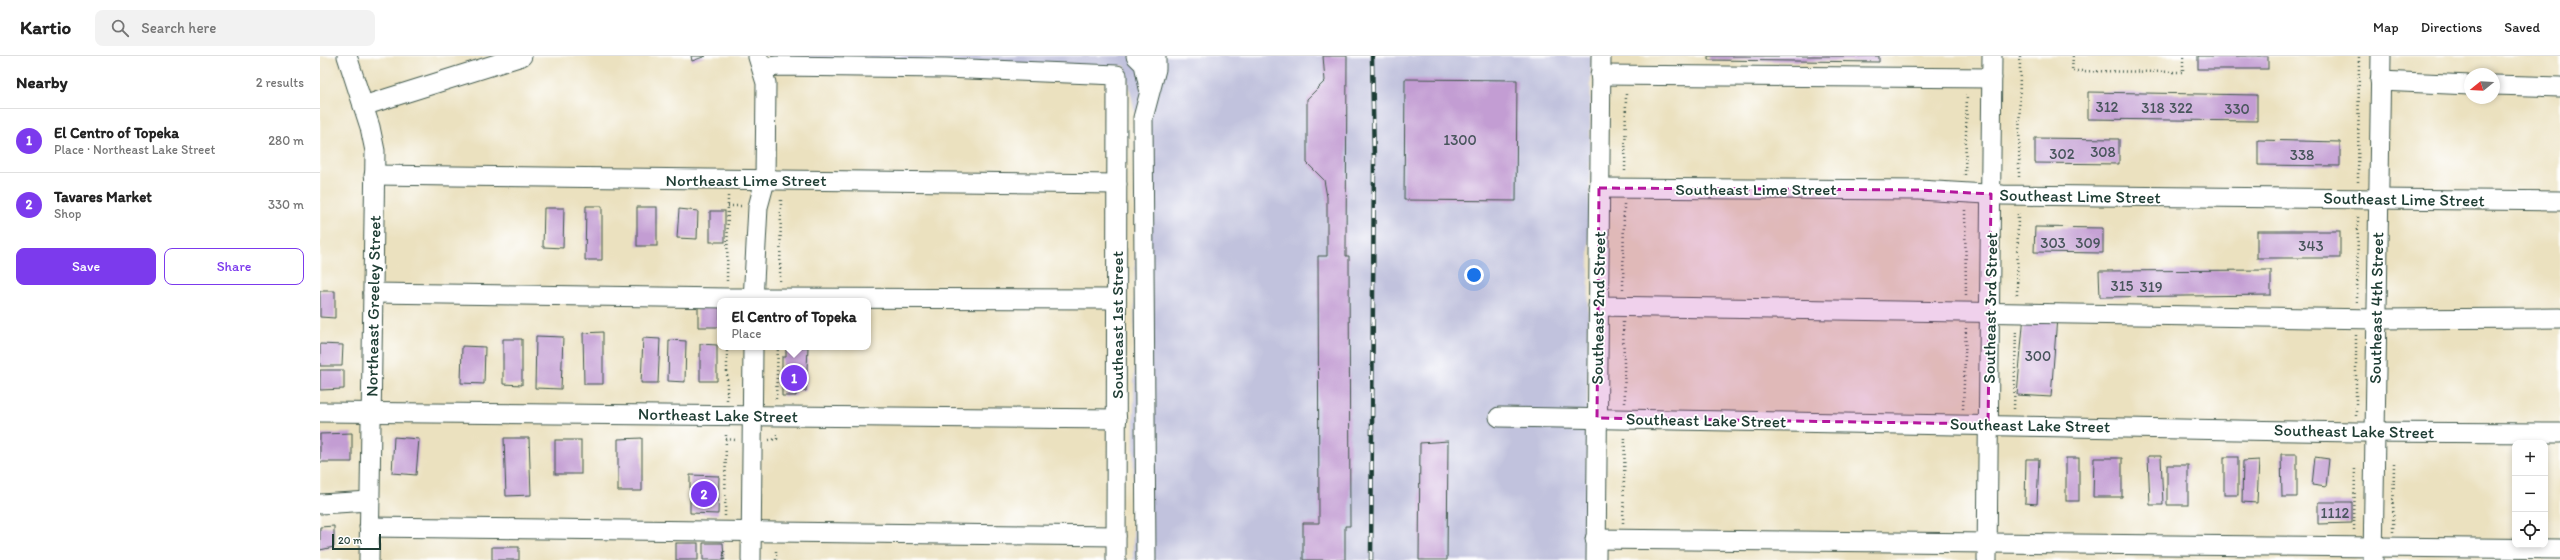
<!DOCTYPE html>
<meta charset="utf-8">
<style>
body{margin:0;font-family:Itim,sans-serif;background:#f2f2f2;color:#222}
.controls{position:absolute;right:12px;bottom:12px;display:grid;overflow:hidden;border-radius:8px;box-shadow:0 2px 6px #0003}
.controls button{width:36px;height:36px;display:grid;place-items:center;padding:0;border:0;border-bottom:1px solid #e0e0e0;background:#fff;color:#222;font:20px sans-serif}
.compass{position:absolute;left:2144px;top:12px;width:36px;height:36px;border-radius:50%;background:#fff;box-shadow:0 2px 6px #0003;rotate:252deg}
.scale{position:absolute;left:12px;bottom:10px;width:49px;box-sizing:border-box;padding-left:4px;border:2px solid #1f3d34;border-top:0;font-size:11px;line-height:14px;white-space:nowrap;color:#1f3d34;-webkit-text-stroke:3px #fff;paint-order:stroke}
.you{position:absolute;left:1154px;top:219px;width:14px;height:14px;margin:-10px;border:3px solid #fff;border-radius:50%;background:#1a73e8;box-shadow:0 0 0 6px #1a73e833}
.badge{display:grid;place-items:center;width:26px;height:26px;border-radius:50%;background:#7c3aed;color:#fff;font-size:13px;font-weight:700}
.pin{position:absolute;translate:-50% -50%;border:2px solid #fff;box-shadow:0 1px 4px #0006}
.popup{position:absolute;left:397px;top:242px;width:154px;height:52px;box-sizing:border-box;display:grid;place-content:center;border-radius:8px;background:#fff;filter:drop-shadow(0 1px 3px #0005);font-size:13px;white-space:nowrap;color:#767676}
.popup b{font-size:15px;color:#222}
.popup::after{content:'';position:absolute;left:50%;top:100%;margin-left:-8px;border:8px solid transparent;border-top-color:#fff}
.list{margin:0;padding:0;list-style:none}
h2{display:flex;justify-content:space-between;align-items:center;height:52px;margin:0;padding:0 16px;font-size:17px}
h2 small{font-size:13px;font-weight:400;color:#767676}
.list li{display:grid;grid-template-columns:26px 1fr auto;gap:12px;align-items:center;box-sizing:border-box;height:64px;padding:0 16px;border-top:1px solid #e0e0e0}
.list b{display:block;font-size:15px;white-space:nowrap}
.list p{margin:0;font-size:13px;white-space:nowrap;color:#767676}
.list em{font-size:13px;font-style:normal;color:#767676}
.actions{display:flex;gap:8px;padding:12px 16px}
.actions a{flex:1;padding:9px 0;border:1px solid #7c3aed;border-radius:8px;text-align:center;font-size:14px;color:#7c3aed}
.actions .main{background:#7c3aed;color:#fff}
.icon{flex:none;width:22px;height:22px;fill:none;stroke:currentColor;stroke-width:2;stroke-linecap:round;stroke-linejoin:round}
.map{position:relative;flex:none;width:2240px;height:504px;overflow:hidden}
header{display:flex;align-items:center;gap:24px;box-sizing:border-box;height:56px;padding:0 20px;background:#fff;border-bottom:1px solid #e0e0e0}
header strong{font-size:19px}
nav{display:flex;gap:22px;margin-inline-start:auto;font-size:14px}
.search{width:280px;height:36px;background:#f2f2f2;display:flex;align-items:center;gap:10px;box-sizing:border-box;padding:0 14px;border-radius:8px;color:#767676;font-size:15px}
main{display:flex}
aside{flex:1;background:#fff}
.map>svg:first-child{display:block}
</style>
<header>
<strong>Kartio</strong>
<div class="search"><svg class="icon" aria-label="search" viewBox="0 0 24 24"><circle cx="10" cy="10" r="6"/><path d="M15 15l6 6"/></svg>Search here</div>
<nav><a>Map</a><a>Directions</a><a>Saved</a></nav>
</header>
<main>
<aside>
<h2>Nearby<small>2 results</small></h2>
<ul class="list">
<li><span class="badge">1</span><div><b>El Centro of Topeka</b><p>Place · Northeast Lake Street</p></div><em>280 m</em></li>
<li><span class="badge">2</span><div><b>Tavares Market</b><p>Shop</p></div><em>330 m</em></li>
</ul>
<div class="actions"><a class="main">Save</a><a>Share</a></div>
</aside>
<div class="map">
<svg width="2240" height="504" viewBox="0 0 2240 504">
<rect width="100%" height="100%" fill="#fff"/>
<filter id="ink" filterUnits="userSpaceOnUse"><feTurbulence type="fractalNoise" baseFrequency=".025" numOctaves="2"/><feDisplacementMap in="SourceGraphic" scale="8" xChannelSelector="R" yChannelSelector="G"/><feConvolveMatrix kernelMatrix="1 2 1 2 8 2 1 2 1" color-interpolation-filters="sRGB"/></filter>
<filter id="wash" filterUnits="userSpaceOnUse"><feTurbulence type="fractalNoise" baseFrequency=".012" numOctaves="4" result="noise"/><feDisplacementMap in="SourceGraphic" scale="16" xChannelSelector="R" yChannelSelector="G"/><feGaussianBlur stdDeviation="0.9" result="paint"/><feColorMatrix in="noise" values="0 0 0 0 0 0 0 0 0 0 0 0 0 0 0 0 0 1.4 0 .05"/><feComposite in="paint" operator="in"/></filter>
<g filter="url(#wash)">
<rect width="100%" height="100%" fill="#ebe1bf"/>
<polygon fill="#c1c2dd" points="449,0 1271,0 1266,504 813,504 816,62 805,10 461,8 450,3"/>
<g id="blocks">
<g fill="#c39dd3">
<polygon points="371,0 386,0 372,5"/>
<polygon points="1003,0 1027,0 1026,193 1026,200 1029,200 1030,470 1025,470 1025,504 983,504 983,467 999,467 998,200 1007,200 1007,141 1004,124 987,107 987,43 1005,25"/>
<polygon points="1388,0 1559,0 1559,6 1388,4"/>
<rect x="1878" y="0" width="70" height="13"/>
<polygon points="1085,23 1197,24 1196,145 1084,144"/>
<polygon points="1768,36 1937,39 1937,65 1768,63"/>
<polygon points="1715,82 1799,83 1799,108 1715,107"/>
<polygon points="1938,84 2020,86 2020,110 1938,109"/>
<polygon points="266,150 282,150 282,204 265,204"/>
<rect x="317" y="151" width="20" height="39"/>
<polygon points="224,152 244,152 243,192 223,191"/>
<polygon points="359,153 378,155 377,183 357,182"/>
<rect x="390" y="155" width="15" height="31"/>
<polygon points="1715,171 1783,172 1783,197 1714,196"/>
<rect x="1937" y="175" width="83" height="27"/>
<polygon points="1951,214 1951,239 1780,241 1779,215"/>
<polygon points="0,235 15,235 15,262 0,261"/>
<polygon points="400,244 400,271 378,271 378,245"/>
<polygon points="1704,258 1737,261 1731,341 1697,339"/>
<polygon points="283,276 283,328 264,328 263,277"/>
<polygon points="216,280 243,281 241,333 215,332"/>
<polygon points="323,282 340,283 338,327 321,327"/>
<polygon points="183,283 202,283 202,329 183,328"/>
<polygon points="349,284 366,285 365,326 348,325"/>
<polygon points="0,288 23,289 22,310 0,310"/>
<polygon points="380,288 397,289 397,325 380,325"/>
<polygon points="142,290 165,291 164,328 141,327"/>
<polygon points="466,291 488,291 486,335 476,335 476,340 462,340 462,301 466,301"/>
<polygon points="0,314 24,314 24,333 0,334"/>
<polygon points="32,377 32,406 0,406 0,378"/>
<polygon points="74,381 99,383 96,419 72,417"/>
<polygon points="184,382 209,382 211,439 186,440"/>
<polygon points="322,382 322,435 298,435 298,383"/>
<rect x="235" y="384" width="26" height="34"/>
<polygon points="1128,385 1127,504 1099,504 1100,387"/>
<polygon points="1961,398 1977,398 1977,441 1962,441"/>
<polygon points="1828,400 1841,400 1843,449 1830,449"/>
<rect x="1904" y="401" width="14" height="38"/>
<polygon points="1995,401 2009,403 2006,431 1992,429"/>
<rect x="1746" y="402" width="13" height="43"/>
<polygon points="1774,402 1802,402 1802,441 1773,441"/>
<polygon points="1706,403 1719,403 1717,448 1705,447"/>
<polygon points="1939,404 1937,447 1922,446 1923,405"/>
<rect x="1847" y="409" width="21" height="40"/>
<polygon points="370,419 399,420 398,458 370,457"/>
<polygon points="1998,446 2032,446 2032,467 1998,468"/>
<polygon points="14,470 14,491 0,494 0,471"/>
<rect x="356" y="487" width="22" height="17"/>
<polygon points="383,487 403,487 404,504 383,504"/>
<rect x="172" y="491" width="27" height="13"/>
</g>
</g>
</g>
<g filter="url(#ink)">
<use href="#blocks" fill-opacity="0" stroke="#3e5649" stroke-width="1"/>
<g fill="none" stroke-linecap="round" stroke-linejoin="round">
<g stroke="#3e5649" stroke-width="21">
<g id="minor">
<polyline points="27,0 50,71 55,95 49,504"/>
<polyline points="816,0 824,8 829,32"/>
<polyline points="442,12 457,10 625,12 797,19 796,504"/>
<polyline points="1280,19 1672,22"/>
<polyline points="2060,25 2150,29"/>
<polyline points="2174,29 2240,31"/>
<polyline points="43,50 202,0"/>
<polyline points="54,119 797,128"/>
<polyline points="1279,132 1599,134 1683,139 2240,145"/>
<polyline points="53,237 407,242 796,243"/>
<polyline points="433,245 438,151 445,125 446,27 438,1"/>
<polyline points="1278,250 2056,263 2240,262"/>
<polyline points="0,356 797,363"/>
<polyline points="1179,361 2036,376 2240,377"/>
<polyline points="0,448 50,445"/>
<polyline points="49,471 796,480"/>
<polyline points="1275,483 2240,493"/>
<polyline points="431,504 433,291"/>
<polyline points="826,504 823,62 836,13 836,0"/>
<polyline points="1276,504 1281,0"/>
<polyline points="1667,504 1672,0"/>
<polyline points="2053,504 2061,0"/>
</g>
</g>
<g stroke="#3e5649" stroke-width="2.5" stroke-dasharray="1 3" stroke-linecap="butt">
<polyline points="1753,0 1752,15 1863,16 1863,0"/>
<polyline points="1305,115 1306,36"/>
<polyline points="1645,119 1647,38"/>
<polyline points="1699,121 1700,0"/>
<polyline points="2038,126 2039,0"/>
<polyline points="408,150 422,150"/>
<polyline points="1645,154 1646,239"/>
<polyline points="407,225 408,140"/>
<polyline points="460,225 461,142"/>
<polyline points="1303,233 1304,148"/>
<polyline points="1697,239 1698,156"/>
<polyline points="2037,246 2038,161"/>
<polyline points="1303,266 1305,347"/>
<polyline points="407,291 407,344"/>
<polyline points="456,343 458,291"/>
<polyline points="1643,353 1646,272"/>
<polyline points="1694,353 1696,274"/>
<polyline points="2036,360 2036,279"/>
<polyline points="406,383 416,384"/>
<polyline points="449,384 457,383 457,376"/>
<polyline points="405,460 406,377"/>
<polyline points="1303,467 1305,380"/>
<polyline points="2034,474 2035,411"/>
<polyline points="2073,476 2074,407"/>
<polyline points="404,504 404,493"/>
<polyline points="456,504 456,493"/>
</g>
<use href="#minor" stroke="#fff" stroke-width="19"/>
<g stroke="#1f3d34" stroke-width="4.5">
<polyline id="rail" points="1051,504 1054,105 1052,0"/>
</g>
<use href="#rail" stroke="#fff" stroke-width="3" stroke-dasharray="9" stroke-linecap="butt"/>
</g>
</g>
<path fill="#b5179e" fill-opacity="0.2" stroke="#b5179e" stroke-width="3" stroke-dasharray="8 5" stroke-linejoin="round" d="M1279,132L1599,134L1671,138L1668,368L1277,362Z"/>
<g text-anchor="middle" stroke-width="3.5" stroke-linejoin="round" paint-order="stroke">
<g font-size="15" fill="#48555c">
<text x="1787" y="56">312</text>
<text x="1833" y="57">318</text>
<text x="1861" y="57">322</text>
<text x="1917" y="58">330</text>
<text x="1140" y="89">1300</text>
<text x="1783" y="101">308</text>
<text x="1742" y="103">302</text>
<text x="1982" y="104">338</text>
<text x="1733" y="192">303</text>
<text x="1768" y="192">309</text>
<text x="1991" y="195">343</text>
<text x="1802" y="235">315</text>
<text x="1831" y="236">319</text>
<text x="1718" y="305">300</text>
<text x="2015" y="462">1112</text>
</g>
<g font-size="17" fill="#1f3d34" stroke="#fff">
<text x="426" y="130">Northeast Lime Street</text>
<text x="1436" y="139">Southeast Lime Street</text>
<text transform="translate(1760 140) rotate(1)" y="6">Southeast Lime Street</text>
<text transform="translate(2084 143) rotate(1)" y="6">Southeast Lime Street</text>
<text transform="translate(53 250) rotate(-89)" y="6">Northeast Greeley Street</text>
<text transform="translate(1278 252) rotate(-89)" y="6">Southeast 2nd Street</text>
<text transform="translate(1670 252) rotate(-89)" y="6">Southeast 3rd Street</text>
<text transform="translate(2056 252) rotate(-89)" y="6">Southeast 4th Street</text>
<text transform="translate(797 269) rotate(-90)" y="6">Southeast 1st Street</text>
<text transform="translate(398 359) rotate(1)" y="6">Northeast Lake Street</text>
<text transform="translate(1386 364) rotate(1)" y="6">Southeast Lake Street</text>
<text transform="translate(1710 369) rotate(1)" y="6">Southeast Lake Street</text>
<text transform="translate(2034 375) rotate(1)" y="6">Southeast Lake Street</text>
</g>
</g>
</svg>
<div class="controls">
<button>+</button>
<button>−</button>
<button><svg class="icon" aria-label="locate" viewBox="0 0 24 24"><circle cx="12" cy="12" r="6"/><path d="M12 2v4M12 18v4M2 12h4M18 12h4"/></svg></button>
</div>
<svg class="compass" viewBox="-18 -18 36 36"><path d="M0-13l5 13h-10z" fill="#e53935"/><path d="M0 13l5-13h-10z" fill="#767676"/></svg>
<div class="scale">20 m</div>
<div class="you"></div>
<div class="pin badge" style="left:474px;top:322px">1</div>
<div class="popup"><b>El Centro of Topeka</b>Place</div>
<div class="pin badge" style="left:384px;top:438px">2</div>
</div>
</main>
